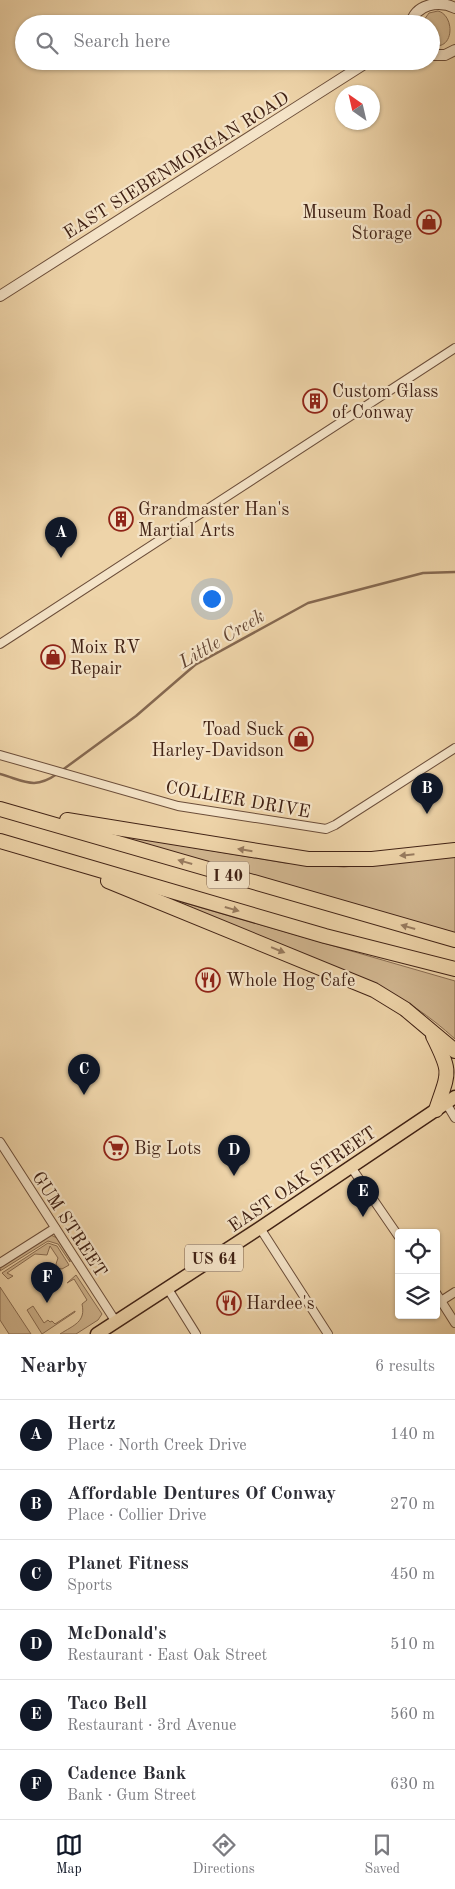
<!DOCTYPE html>
<meta charset="utf-8">
<style>
body{margin:0;font-family:"Old Standard TT",serif;background:#f2f2f3;color:#2b2b33}
.controls{position:absolute;right:15px;bottom:15px;display:grid;overflow:hidden;border-radius:5px;box-shadow:0 1px 4px #0004}
.controls button{width:45px;height:45px;display:grid;place-items:center;padding:0;border:0;border-bottom:1px solid #e1e1e2;background:#fff;color:#2b2b33;font:25px sans-serif}
.compass{position:absolute;left:335px;top:85px;width:45px;height:45px;border-radius:50%;background:#fff;box-shadow:0 1px 4px #0004;rotate:326deg}
.you{position:absolute;left:211px;top:598px;width:18px;height:18px;margin:-12px;border:4px solid #fff;border-radius:50%;background:#1a73e8;box-shadow:0 0 0 8px #1a73e833}
.badge{display:grid;place-items:center;width:32px;height:32px;border-radius:50%;background:#111827;color:#fff;font-size:16px;font-weight:700}
.pin{position:absolute;translate:-50% -41px;filter:drop-shadow(0 1px 2px #0008)}
.pin::after{content:'';position:absolute;top:26px;width:18px;height:15px;background:inherit;clip-path:polygon(0 0,100% 0,50% 100%)}
.list{margin:0;padding:0;list-style:none}
h2{display:flex;justify-content:space-between;align-items:center;height:65px;margin:0;padding:0 20px;font-size:21px}
h2 small{font-size:16px;font-weight:400;color:#7c7c81}
.list li{display:grid;grid-template-columns:32px 1fr auto;gap:15px;align-items:center;box-sizing:border-box;height:70px;padding:0 20px;border-top:1px solid #e1e1e2}
.list b{display:block;font-size:19px;white-space:nowrap}
.list p{margin:0;font-size:16px;white-space:nowrap;color:#7c7c81}
.list em{font-size:16px;font-style:normal;color:#7c7c81}
.icon{flex:none;width:28px;height:28px;fill:none;stroke:currentColor;stroke-width:2;stroke-linecap:round;stroke-linejoin:round}
.map{position:relative;flex:none;width:455px;height:1334px;overflow:hidden}
.search{position:absolute;background:#fff;box-shadow:0 1px 4px #0004;left:15px;right:15px;top:15px;height:55px;display:flex;align-items:center;gap:12px;box-sizing:border-box;padding:0 18px;border-radius:28px;color:#7c7c81;font-size:19px}
.sheet{height:485px;background:#fff}
nav{display:flex;justify-content:space-around;align-items:center;box-sizing:border-box;height:70px;border-top:1px solid #e1e1e2;background:#fff;font-size:14px;color:#7c7c81}
nav a{display:grid;justify-items:center;gap:2px}
nav .on{color:#111827}
.map>svg:first-child{display:block}
</style>
<div class="map">
<svg width="455" height="1334" viewBox="0 0 455 1334">
<rect width="100%" height="100%" fill="#eed4a9"/>
<filter id="stains"><feTurbulence type="fractalNoise" baseFrequency=".004" numOctaves="4"/><feColorMatrix values="0 0 0 0 .2 0 0 0 0 .09 0 0 0 0 .02 0 0 0 .5 -.17"/></filter>
<radialGradient id="worn" r=".72"><stop offset=".6" stop-color="#630" stop-opacity="0"/><stop offset="1" stop-color="#630" stop-opacity=".3"/></radialGradient>
<g fill="#d1b690" stroke="#896c52">
<path d="M438,11C455,15 455,52 431,45V24H421L429,13Z"/>
<polygon points="100,832 285,863 344,867 455,856 455,933"/>
<path d="M154,894L455,981V1039C430,1016 404,999 374,983Z"/>
<polygon points="51,1235 57,1238 70,1259 70,1262 58,1244 48,1241 0,1271 2,1264"/>
<polygon points="48,1243 57,1246 69,1265 62,1269 58,1268 56,1264 58,1258 50,1246 47,1255 35,1254 7,1273 13,1276 8,1279 2,1273"/>
<path d="M76,1275L102,1314L98,1320L76,1334H60C74,1325 86,1322 82,1304L87,1300L74,1279L67,1283Z"/>
<polygon points="0,1287 31,1334 9,1334 0,1320"/>
<polygon points="33,1306 44,1323 48,1320 50,1322 52,1321 55,1324 75,1311 75,1312 42,1334 27,1310"/>
</g>
<g fill="none" stroke-linecap="round" stroke-linejoin="round">
<g stroke="#856850" stroke-width="2.5">
<polyline points="61,771 136,716 195,665 308,603 423,573 455,572"/>
<path d="M0,774C25,781 34,790 57,774"/>
</g>
<g stroke="#6c4e3a" stroke-width="10">
<g id="minor">
<polyline points="0,644 455,348"/>
<polyline points="0,755 178,806 326,829 335,825 455,748"/>
<polyline points="446,1103 455,1118"/>
<polyline points="0,1142 116,1322"/>
<polyline points="351,1167 399,1237"/>
<polyline points="260,1228 328,1334"/>
<polyline points="0,1263 55,1228"/>
<polyline points="168,1289 196,1334"/>
<polyline points="436,1293 455,1323"/>
<polyline points="441,1301 455,1292"/>
</g>
</g>
<g stroke="#6c4e3a" stroke-width="12">
<g id="tertiary">
<path d="M411,24C415,4 439,0 455,8"/>
<polyline points="431,55 445,55 455,50"/>
<polyline points="0,296 369,61"/>
</g>
</g>
<g stroke="#412215" stroke-width="15">
<polyline id="trunk" points="97,1334 260,1228 455,1097"/>
</g>
<g stroke="#412215" stroke-width="16">
<g id="motorway">
<polyline points="0,809 455,940"/>
<polyline points="67,820 308,859 372,859 455,850"/>
<polyline points="0,841 325,936 455,969"/>
<polyline points="108,881 374,990 405,1009 455,1051"/>
<path d="M433,1036C452,1074 449,1071 436,1110"/>
</g>
</g>
<use href="#minor" stroke="#f4e3c7" stroke-width="8"/>
<use href="#tertiary" stroke="#f4e3c7" stroke-width="10"/>
<use href="#trunk" stroke="#eed4a9" stroke-width="12"/>
<use href="#motorway" stroke="#eed4a9" stroke-width="14"/>
</g>
<defs><path id="oneway-solid" d="M-6-.8H1V-3.2L6.5 0L1 3.2V.8H-6Z" transform="scale(1.25)"/></defs>
<g fill="#987b5f">
<use href="#oneway-solid" transform="translate(245 850) rotate(-171)"/>
<use href="#oneway-solid" transform="translate(407 855) rotate(174)"/>
<use href="#oneway-solid" transform="translate(185 862) rotate(-164)"/>
<use href="#oneway-solid" transform="translate(232 909) rotate(16)"/>
<use href="#oneway-solid" transform="translate(408 927) rotate(-164)"/>
<use href="#oneway-solid" transform="translate(278 950) rotate(22)"/>
</g>
<defs>
<g id="shop-ring" transform="scale(1.25)"><circle r="9.5" fill="#f4e3c7" stroke="#8f2418" stroke-width="1.5"/><path d="M-5-2.5h2.3a2.7 3.5 0 0 1 5.4 0H5L5.5 6h-11ZM-1.5-2.5h3a1.5 2.3 0 0 0-3 0Z" fill="#8f2418"/></g>
<g id="building-ring" transform="scale(1.25)"><circle r="9.5" fill="#f4e3c7" stroke="#8f2418" stroke-width="1.5"/><path d="M-4-6H4V6H1V3H-1V6H-4ZM-2.5-4.3h1.7v1.8h-1.7ZM.8-4.3h1.7v1.8H.8ZM-2.5-1h1.7V.8h-1.7ZM.8-1h1.7V.8H.8Z" fill="#8f2418"/></g>
<g id="restaurant-ring" transform="scale(1.25)"><circle r="9.5" fill="#f4e3c7" stroke="#8f2418" stroke-width="1.5"/><path d="M-5-6h1v4h1v-4h1v4h1v-4h1v5L-1.5 .5V6h-2V.5L-5-1ZM5-6V6H3V1.5H1.5Q1.5-4 5-6Z" fill="#8f2418"/></g>
<g id="supermarket-ring" transform="scale(1.25)"><circle r="9.5" fill="#f4e3c7" stroke="#8f2418" stroke-width="1.5"/><path d="M-6-5.5h2.5l.6 2H6L4.5 2H-2.5L-4.4-4H-6ZM-1.5 3.2a1.3 1.3 0 1 0 .1 0ZM3 3.2a1.3 1.3 0 1 0 .1 0Z" fill="#8f2418"/></g>
</defs>
<g fill-rule="evenodd">
<use href="#shop-ring" x="429" y="222"/>
<use href="#building-ring" x="315" y="401"/>
<use href="#building-ring" x="121" y="519"/>
<use href="#shop-ring" x="53" y="657"/>
<use href="#shop-ring" x="301" y="739"/>
<use href="#restaurant-ring" x="208" y="980"/>
<use href="#supermarket-ring" x="116" y="1148"/>
<use href="#restaurant-ring" x="229" y="1303"/>
</g>
<g text-anchor="middle" stroke-width="4.5" stroke-linejoin="round" paint-order="stroke">
<g fill="#f4e3c7" stroke="#775c4a" stroke-width="1">
<rect x="207" y="861.5" width="42" height="27" rx="4"/>
<rect x="185" y="1244.5" width="58" height="27" rx="4"/>
</g>
<g font-size="16" font-weight="bold" fill="#412215">
<text x="228" y="881">I 40</text>
<text x="214" y="1264">US 64</text>
</g>
<g font-size="18" fill="#412215" stroke="#f4e3c7">
<text transform="translate(176 165) rotate(-32)" y="6">EAST SIEBENMORGAN ROAD</text>
<text transform="translate(238 799) rotate(10)" y="6">COLLIER DRIVE</text>
<text transform="translate(302 1179) rotate(-34)" y="6">EAST OAK STREET</text>
<text transform="translate(70 1224) rotate(57)" y="6">GUM STREET</text>
</g>
<g font-size="18" fill="#412215" stroke="#f4e3c7" text-anchor="start">
<text x="412" y="218" text-anchor="end">Museum Road<tspan x="412" dy="21">Storage</tspan></text>
<text x="332" y="397">Custom Glass<tspan x="332" dy="21">of Conway</tspan></text>
<text x="138" y="515">Grandmaster Han's<tspan x="138" dy="21">Martial Arts</tspan></text>
<text x="70" y="653">Moix RV<tspan x="70" dy="21">Repair</tspan></text>
<text x="284" y="735" text-anchor="end">Toad Suck<tspan x="284" dy="21">Harley-Davidson</tspan></text>
<text x="226" y="986">Whole Hog Cafe</text>
<text x="134" y="1154">Big Lots</text>
<text x="246" y="1309">Hardee's</text>
</g>
<g font-size="19" font-style="italic" fill="#634532" stroke="#f4e3c7">
<text transform="translate(221 638) rotate(-31)" y="7">Little Creek</text>
</g>
</g>
<rect width="100%" height="100%" filter="url(#stains)"/>
<rect width="100%" height="100%" fill="url(#worn)"/>
</svg>
<div class="controls">
<button><svg class="icon" aria-label="locate" viewBox="0 0 24 24"><circle cx="12" cy="12" r="6"/><path d="M12 2v4M12 18v4M2 12h4M18 12h4"/></svg></button>
<button><svg class="icon" aria-label="layers" viewBox="0 0 24 24"><path d="M12 4l9 5-9 5-9-5zM3 14l9 5 9-5"/></svg></button>
</div>
<svg class="compass" viewBox="-18 -18 36 36"><path d="M0-13l5 13h-10z" fill="#e53935"/><path d="M0 13l5-13h-10z" fill="#7c7c81"/></svg>
<div class="you"></div>
<div class="pin badge" style="left:61px;top:558px">A</div>
<div class="pin badge" style="left:427px;top:814px">B</div>
<div class="pin badge" style="left:84px;top:1095px">C</div>
<div class="pin badge" style="left:234px;top:1176px">D</div>
<div class="pin badge" style="left:363px;top:1217px">E</div>
<div class="pin badge" style="left:47px;top:1303px">F</div>
<div class="search"><svg class="icon" aria-label="search" viewBox="0 0 24 24"><circle cx="10" cy="10" r="6"/><path d="M15 15l6 6"/></svg>Search here</div>
</div>
<section class="sheet">
<h2>Nearby<small>6 results</small></h2>
<ul class="list">
<li><span class="badge">A</span><div><b>Hertz</b><p>Place · North Creek Drive</p></div><em>140 m</em></li>
<li><span class="badge">B</span><div><b>Affordable Dentures Of Conway</b><p>Place · Collier Drive</p></div><em>270 m</em></li>
<li><span class="badge">C</span><div><b>Planet Fitness</b><p>Sports</p></div><em>450 m</em></li>
<li><span class="badge">D</span><div><b>McDonald's</b><p>Restaurant · East Oak Street</p></div><em>510 m</em></li>
<li><span class="badge">E</span><div><b>Taco Bell</b><p>Restaurant · 3rd Avenue</p></div><em>560 m</em></li>
<li><span class="badge">F</span><div><b>Cadence Bank</b><p>Bank · Gum Street</p></div><em>630 m</em></li>
</ul>
</section>
<nav>
<a class="on"><svg class="icon" aria-label="map" viewBox="0 0 24 24"><path d="M3 6l6-2 6 2 6-2v14l-6 2-6-2-6 2zM9 4v14M15 6v14"/></svg>Map</a>
<a><svg class="icon" aria-label="directions" viewBox="0 0 24 24"><path d="M12 3l9 9-9 9-9-9zM9 14v-3h6M13 9l2 2-2 2"/></svg>Directions</a>
<a><svg class="icon" aria-label="saved" viewBox="0 0 24 24"><path d="M7 4h10v16l-5-4-5 4z"/></svg>Saved</a>
</nav>
